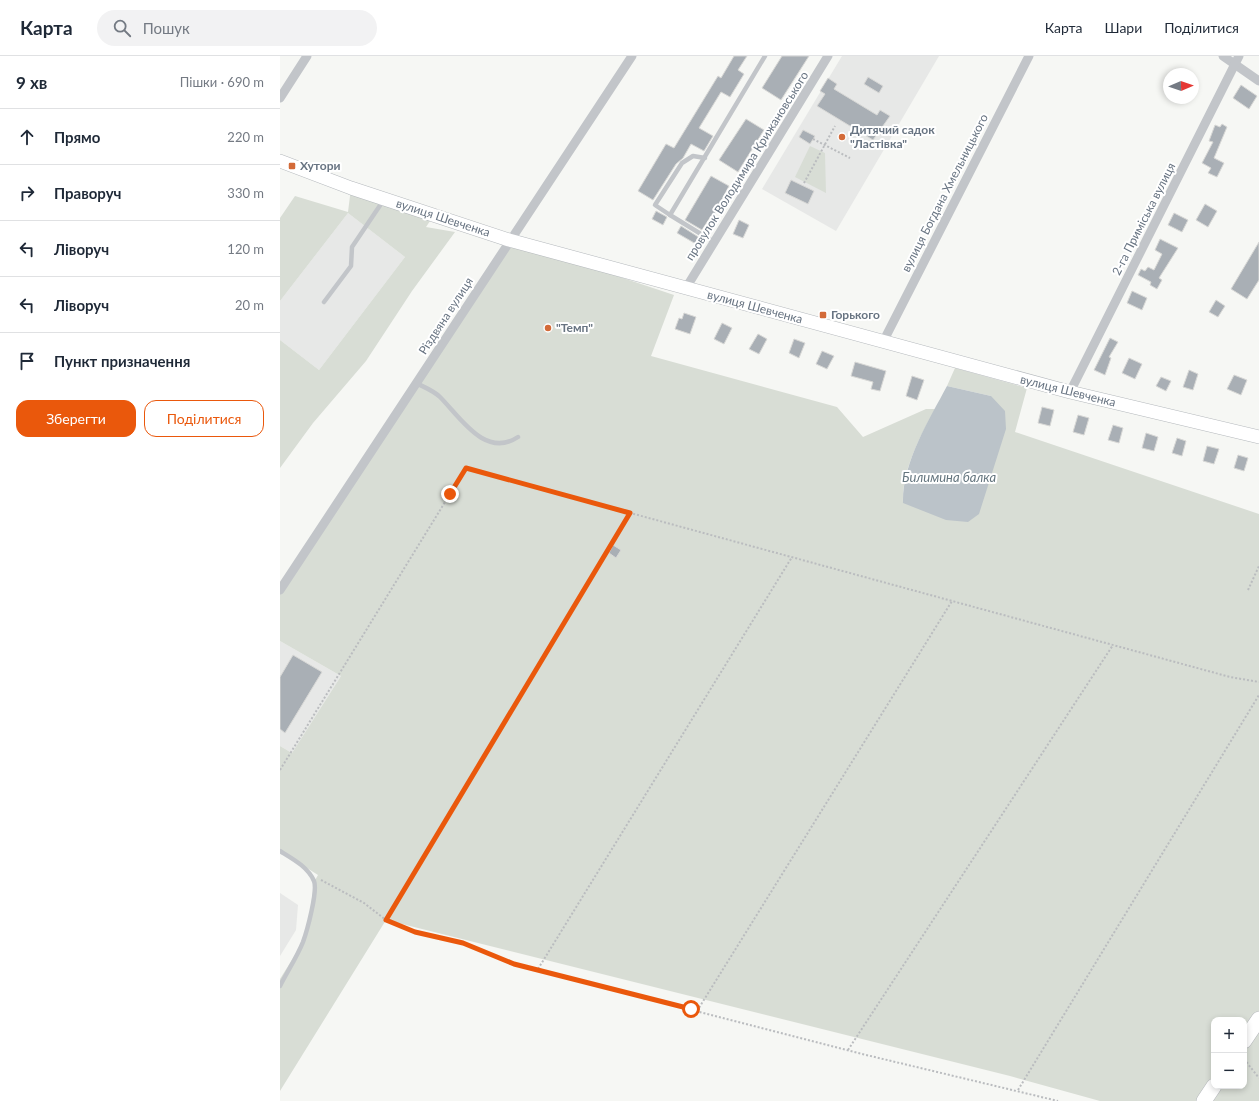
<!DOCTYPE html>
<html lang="uk">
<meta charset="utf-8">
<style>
body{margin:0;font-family:Lato,sans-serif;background:#f2f2f3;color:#1f2937}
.controls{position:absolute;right:12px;bottom:12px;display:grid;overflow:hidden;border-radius:8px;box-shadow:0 2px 6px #0003}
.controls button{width:36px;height:36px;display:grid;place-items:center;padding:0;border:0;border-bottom:1px solid #e0e1e3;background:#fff;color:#1f2937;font:20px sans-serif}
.compass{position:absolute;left:883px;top:12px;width:36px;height:36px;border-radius:50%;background:#fff;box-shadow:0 2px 6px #0003;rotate:88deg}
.stop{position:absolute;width:12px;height:12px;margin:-9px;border:3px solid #ea580c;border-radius:50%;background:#fff}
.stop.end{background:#ea580c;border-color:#fff;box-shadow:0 1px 4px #0008}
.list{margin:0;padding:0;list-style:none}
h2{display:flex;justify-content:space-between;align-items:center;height:52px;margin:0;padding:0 16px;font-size:17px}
h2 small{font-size:13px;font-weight:400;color:#747a83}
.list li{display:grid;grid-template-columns:26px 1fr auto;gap:12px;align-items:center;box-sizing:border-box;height:56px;padding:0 16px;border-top:1px solid #e0e1e3}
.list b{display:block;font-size:15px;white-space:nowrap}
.list em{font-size:13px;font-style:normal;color:#747a83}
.actions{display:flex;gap:8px;padding:12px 16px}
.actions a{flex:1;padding:9px 0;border:1px solid #ea580c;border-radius:12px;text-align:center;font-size:14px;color:#ea580c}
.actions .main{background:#ea580c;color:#fff}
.icon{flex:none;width:22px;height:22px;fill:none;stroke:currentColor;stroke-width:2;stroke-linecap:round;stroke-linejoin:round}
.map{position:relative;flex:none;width:979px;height:1045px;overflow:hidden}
header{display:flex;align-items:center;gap:24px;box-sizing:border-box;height:56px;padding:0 20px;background:#fff;border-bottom:1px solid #e0e1e3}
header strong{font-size:19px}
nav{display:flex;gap:22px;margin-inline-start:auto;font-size:14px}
.search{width:280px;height:36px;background:#f2f2f3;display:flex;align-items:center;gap:10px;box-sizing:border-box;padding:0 14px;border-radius:22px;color:#747a83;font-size:15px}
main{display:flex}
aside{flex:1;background:#fff}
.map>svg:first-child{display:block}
</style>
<header>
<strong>Карта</strong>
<div class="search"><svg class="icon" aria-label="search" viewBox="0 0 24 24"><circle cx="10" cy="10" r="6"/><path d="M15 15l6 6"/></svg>Пошук</div>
<nav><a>Карта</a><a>Шари</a><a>Поділитися</a></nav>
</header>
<main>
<aside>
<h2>9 хв<small>Пішки · 690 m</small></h2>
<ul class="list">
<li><svg class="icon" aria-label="ahead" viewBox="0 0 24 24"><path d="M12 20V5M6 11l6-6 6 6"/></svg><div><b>Прямо</b></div><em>220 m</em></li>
<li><svg class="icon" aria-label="right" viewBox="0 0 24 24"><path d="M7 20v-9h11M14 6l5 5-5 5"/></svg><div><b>Праворуч</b></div><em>330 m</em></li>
<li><svg class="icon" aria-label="left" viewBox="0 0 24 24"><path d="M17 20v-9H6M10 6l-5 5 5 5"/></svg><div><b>Ліворуч</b></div><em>120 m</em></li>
<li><svg class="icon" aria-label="left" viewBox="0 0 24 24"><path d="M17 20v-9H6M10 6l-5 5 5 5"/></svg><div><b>Ліворуч</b></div><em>20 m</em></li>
<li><svg class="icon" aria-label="arrive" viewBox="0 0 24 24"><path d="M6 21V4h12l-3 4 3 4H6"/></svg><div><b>Пункт призначення</b></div></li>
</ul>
<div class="actions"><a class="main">Зберегти</a><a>Поділитися</a></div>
</aside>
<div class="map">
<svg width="979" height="1045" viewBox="0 0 979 1045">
<rect width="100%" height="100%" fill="#f6f7f4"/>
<g fill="#e7e8e7">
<polygon points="562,0 659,0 556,175 482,133"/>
<polygon points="68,157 125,201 39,314 0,284 0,245"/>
<polygon points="0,585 61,620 12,697 0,690"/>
<polygon points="0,837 18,849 16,874 0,900"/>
</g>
<g fill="#d8ddd5">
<polygon points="530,90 545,97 546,137 515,121"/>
<polygon points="71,132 154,159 146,171 175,176 132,235 86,305 33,367 0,412 0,284 39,314 125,201 68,157 0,245 0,162 15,140 68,156"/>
<path d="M229,184L394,239L371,300L557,351L583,381L646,353H655C640,381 622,414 623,446L711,340L667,330L675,312L747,332L735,376L979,458V963L964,985V964H934V1020L920,1045H820L730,1020L106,864L0,1035V923L23,886L30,858L34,826L38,819L0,795V690L12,697L61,620L0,585V534Z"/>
<polygon points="979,974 979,1045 926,1045 937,1030 964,1030 964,994"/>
</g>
<path fill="#bbc3c9" d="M667,330L711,340L725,355L726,373L699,458L688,466L666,464L623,447C622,407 649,364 667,330Z"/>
<g fill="#a9afb5" stroke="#d8d8d6">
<polygon points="454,0 467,0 458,14 464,18 450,41 441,36 419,72 433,80 424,95 411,88 403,102 396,108 373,144 358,135 386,88 394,92 438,20 441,22"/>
<polygon points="502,0 529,0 501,44 482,32"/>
<polygon points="588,21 603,30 599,37 584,28"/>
<polygon points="548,22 557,28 554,33 597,59 600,54 610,60 593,84 537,50 545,38 540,35"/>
<polygon points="961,29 977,40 969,53 953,42"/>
<polygon points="466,63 484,74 458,116 439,104"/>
<polygon points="942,68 947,71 934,102 944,107 937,121 928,117 931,112 922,107 933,86 929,85 935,69 940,71"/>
<polygon points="523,74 535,80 530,88 519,81"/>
<polygon points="431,120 449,130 433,161 431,160 422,174 405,164"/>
<polygon points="511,124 534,135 528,148 505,137"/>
<polygon points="925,148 937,155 928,171 916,164"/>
<polygon points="376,155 387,161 383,169 372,163"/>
<polygon points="894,157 908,164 902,176 888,169"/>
<polygon points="459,164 469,169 463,182 453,178"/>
<polygon points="401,170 420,182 416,188 397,177"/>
<polygon points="880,183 898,192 879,222 882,224 877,233 870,229 871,226 858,219 861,213 865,215 868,211 874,214 882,198 875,194"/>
<polygon points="979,186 979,224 967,243 951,233"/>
<polygon points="852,235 867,242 862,254 847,247"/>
<polygon points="936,244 945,250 938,261 929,256"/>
<polygon points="404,257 416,261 410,278 395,273 399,262 402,263"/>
<polygon points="442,267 452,272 444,288 434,283"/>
<polygon points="478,278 487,283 479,298 469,293"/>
<polygon points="830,282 838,286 829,301 831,302 825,319 814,314"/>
<polygon points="514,283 525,287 519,302 509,297"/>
<polygon points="542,295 554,300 547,313 536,308"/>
<polygon points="849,302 862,308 855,323 842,317"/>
<polygon points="575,306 606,315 600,335 591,333 593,326 571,320"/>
<polygon points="909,314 918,318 913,334 903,331"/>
<polygon points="954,319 967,324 961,339 947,333"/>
<polygon points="632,320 644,324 637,344 626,340"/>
<polygon points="881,321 891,325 886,335 876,330"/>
<polygon points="762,351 774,354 770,370 758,367"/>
<polygon points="798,359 809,362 804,379 793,376"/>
<polygon points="833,369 843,372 839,387 828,384"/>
<polygon points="866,377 878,381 874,395 862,392"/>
<polygon points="897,382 906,385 902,400 892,397"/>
<polygon points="927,390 939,393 934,408 923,405"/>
<polygon points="958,399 968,402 964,415 954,412"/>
<polygon points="333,489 341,494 336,502 329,497"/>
<polygon points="13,599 42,616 5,677 0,673 0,621"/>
</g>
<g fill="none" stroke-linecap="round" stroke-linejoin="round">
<g stroke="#b5b9bd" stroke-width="14">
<polyline id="secondary" points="0,105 71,132 229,184 790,336 979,381"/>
</g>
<g stroke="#b4b7bb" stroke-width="16">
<g id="primary">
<polyline points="964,985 979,963"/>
<polyline points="924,1045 934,1030"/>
</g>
</g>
<g stroke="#babcbf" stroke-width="2" stroke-dasharray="2 2" stroke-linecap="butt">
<polyline points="533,83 570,102"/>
<polyline points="524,127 555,70"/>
<polyline points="968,534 979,510"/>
<polyline points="0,714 186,412 950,621 979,626"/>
<polyline points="41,824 84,847 106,864 135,876 183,887 234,908 578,997 778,1045"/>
<polyline points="106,864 350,457"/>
<polyline points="258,913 512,501"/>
<polyline points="417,955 672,545"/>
<polyline points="568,994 833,589"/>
<polyline points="964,1003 979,1022"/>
<polyline points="738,1034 979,639"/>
</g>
<g stroke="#c2c5c9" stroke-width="4.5">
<polyline points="390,159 375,149 402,107 413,100 425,102"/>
<polyline points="434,186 390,159 485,0"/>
<polyline points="44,246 71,210 72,191 103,145"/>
<path d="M136,327C144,331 154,335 160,341C180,361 205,403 238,381"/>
<path d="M0,795C13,803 28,811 34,825C38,835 27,875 23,886C17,901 7,916 0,930"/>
</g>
<g stroke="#c2c5c9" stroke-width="9">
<polyline points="943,0 979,25"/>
<polyline points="0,42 27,0"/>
<polyline points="406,232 548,0"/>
<polyline points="603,286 749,0"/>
<polyline points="790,336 959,0"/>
<polyline points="0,534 352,0"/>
</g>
<use href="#secondary" stroke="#fff" stroke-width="13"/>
<use href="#primary" stroke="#fff" stroke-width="15"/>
</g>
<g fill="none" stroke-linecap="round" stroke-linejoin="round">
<polyline stroke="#ea580c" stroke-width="5" points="170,438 186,412 350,457 106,864 135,876 183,887 234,908 411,953"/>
</g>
<g fill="#d36a38" stroke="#fff" stroke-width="1.5">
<circle cx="562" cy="81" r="4"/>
<rect x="8" y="106" width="8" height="8" rx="2"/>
<rect x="539" y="255" width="8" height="8" rx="2"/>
<circle cx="268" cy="272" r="4"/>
</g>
<g text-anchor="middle" stroke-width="4" stroke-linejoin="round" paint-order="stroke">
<g font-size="12" font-weight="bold" fill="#687482" stroke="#fff" text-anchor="start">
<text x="570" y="78">Дитячий садок<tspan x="570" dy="14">"Ластівка"</tspan></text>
<text x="20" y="114">Хутори</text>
<text x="551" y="263">Горького</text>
<text x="276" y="276">"Темп"</text>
</g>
<g font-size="12" fill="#687482" stroke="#fff">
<text transform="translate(467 110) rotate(-58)" y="4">провулок Володимира Крижановського</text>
<text transform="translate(665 137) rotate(-63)" y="4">вулиця Богдана Хмельницького</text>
<text transform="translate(163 162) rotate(18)" y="4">вулиця Шевченка</text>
<text transform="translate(864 163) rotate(-63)" y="4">2-га Приміська вулиця</text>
<text transform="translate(475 251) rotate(15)" y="4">вулиця Шевченка</text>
<text transform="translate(166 260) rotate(-57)" y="4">Різдвяна вулиця</text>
<text transform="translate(788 335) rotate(14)" y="4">вулиця Шевченка</text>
</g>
<g font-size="13" font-style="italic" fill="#64757e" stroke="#fff">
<text x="669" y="426">Билимина балка</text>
</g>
</g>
</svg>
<div class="controls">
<button>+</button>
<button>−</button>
</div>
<svg class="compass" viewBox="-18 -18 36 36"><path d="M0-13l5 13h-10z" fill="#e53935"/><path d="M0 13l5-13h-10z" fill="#747a83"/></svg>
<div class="stop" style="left:411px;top:953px"></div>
<div class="stop end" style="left:170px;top:438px"></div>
</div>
</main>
